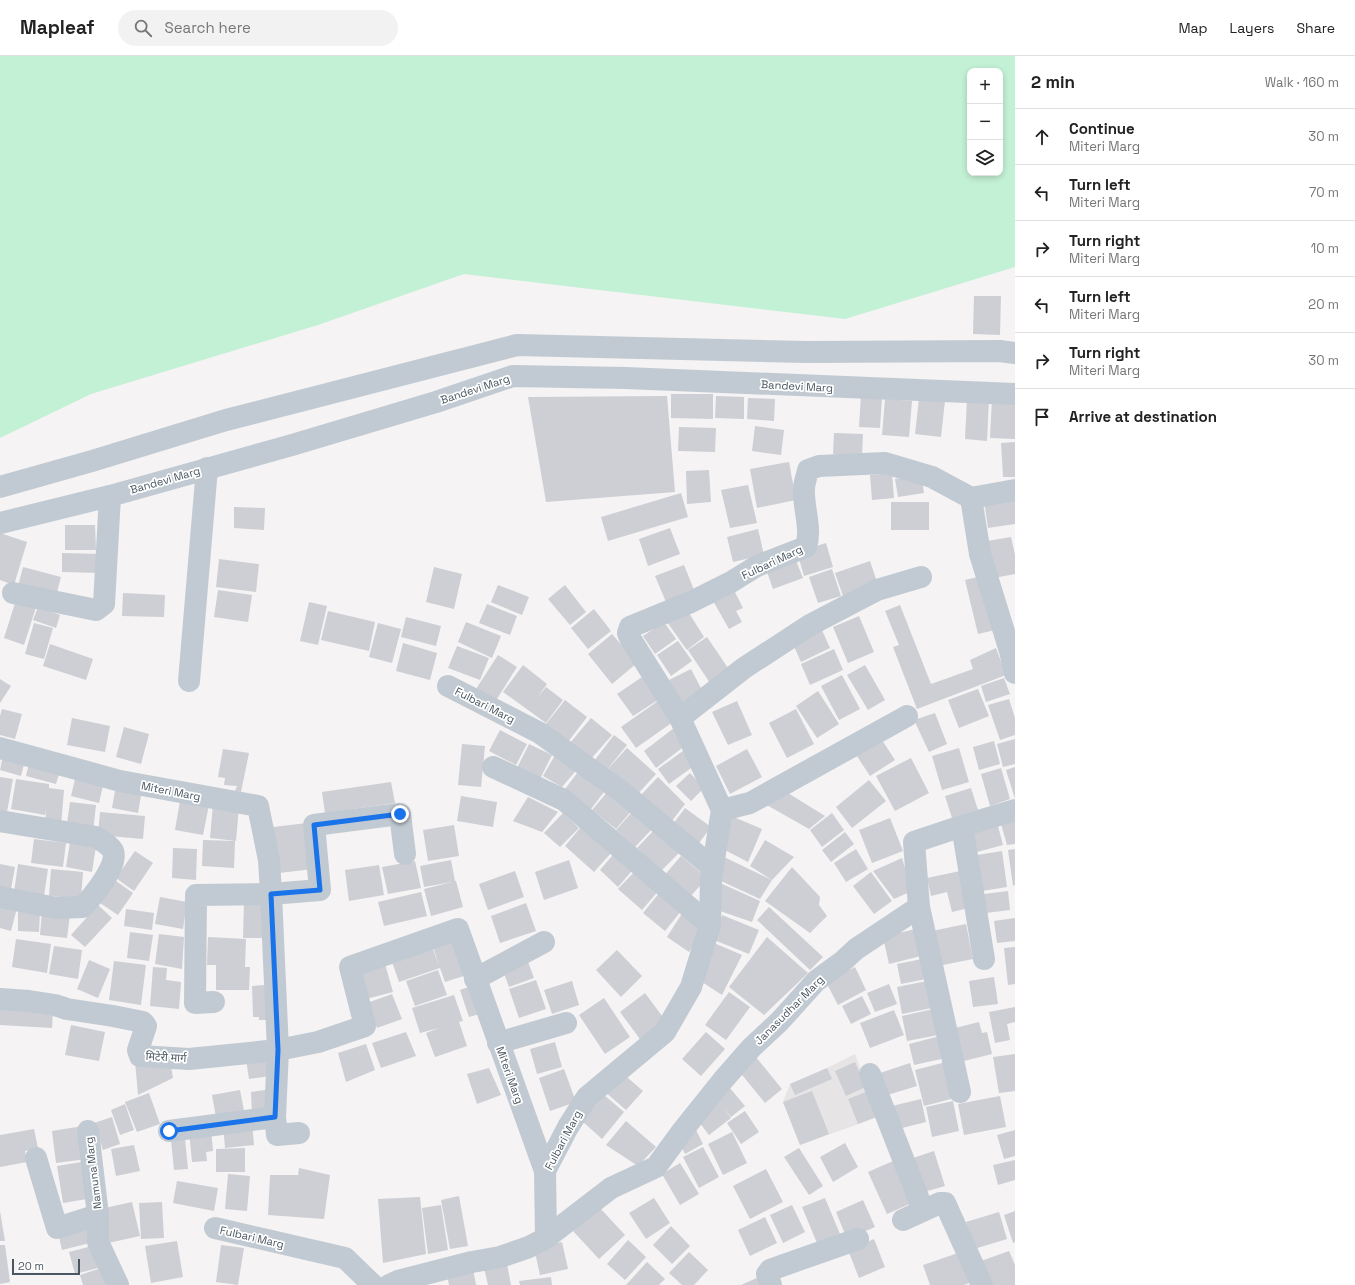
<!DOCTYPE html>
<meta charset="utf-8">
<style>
body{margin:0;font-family:"Space Grotesk","Noto Sans Devanagari",sans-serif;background:#f2f2f2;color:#222}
.controls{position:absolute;right:12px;top:12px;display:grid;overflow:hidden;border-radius:8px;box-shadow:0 2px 6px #0003}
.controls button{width:36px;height:36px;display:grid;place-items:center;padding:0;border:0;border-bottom:1px solid #e0e0e0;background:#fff;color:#222;font:20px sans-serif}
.scale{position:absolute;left:12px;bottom:10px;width:68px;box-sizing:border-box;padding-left:4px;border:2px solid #4a5661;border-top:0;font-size:11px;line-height:14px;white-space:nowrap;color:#4a5661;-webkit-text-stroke:3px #fff;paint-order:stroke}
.stop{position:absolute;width:12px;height:12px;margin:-9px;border:3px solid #1a73e8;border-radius:50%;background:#fff}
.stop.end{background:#1a73e8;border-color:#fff;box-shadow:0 1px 4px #0008}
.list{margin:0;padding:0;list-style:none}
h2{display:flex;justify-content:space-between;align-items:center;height:52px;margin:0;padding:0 16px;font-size:17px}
h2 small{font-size:13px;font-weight:400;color:#767676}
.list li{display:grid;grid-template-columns:26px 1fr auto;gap:12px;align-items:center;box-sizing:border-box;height:56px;padding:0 16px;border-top:1px solid #e0e0e0}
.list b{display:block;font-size:15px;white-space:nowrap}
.list p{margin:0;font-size:13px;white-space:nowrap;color:#767676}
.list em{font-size:13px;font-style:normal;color:#767676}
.icon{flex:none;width:22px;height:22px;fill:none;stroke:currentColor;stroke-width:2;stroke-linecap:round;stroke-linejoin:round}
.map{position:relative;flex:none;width:1015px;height:1229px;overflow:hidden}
header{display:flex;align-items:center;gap:24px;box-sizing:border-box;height:56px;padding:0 20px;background:#fff;border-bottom:1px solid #e0e0e0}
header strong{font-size:19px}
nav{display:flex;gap:22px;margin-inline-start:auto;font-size:14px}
.search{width:280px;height:36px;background:#f2f2f2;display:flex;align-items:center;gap:10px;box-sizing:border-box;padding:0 14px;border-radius:22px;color:#767676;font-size:15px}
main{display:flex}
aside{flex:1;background:#fff}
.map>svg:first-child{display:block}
</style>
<header>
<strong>Mapleaf</strong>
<div class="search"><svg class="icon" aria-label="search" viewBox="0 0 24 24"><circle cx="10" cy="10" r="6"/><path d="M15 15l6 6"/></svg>Search here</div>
<nav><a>Map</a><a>Layers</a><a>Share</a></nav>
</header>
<main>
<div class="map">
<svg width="1015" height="1229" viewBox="0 0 1015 1229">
<rect width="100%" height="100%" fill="#f5f3f3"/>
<polygon fill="#e6e4e5" points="855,998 878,1061 800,1089 783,1046 790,1028 827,1012"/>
<path fill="#c3f1d5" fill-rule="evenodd" d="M0,0H1015V211L845,263L464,218L318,269L91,338L0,382ZM970,15H1000V117H970Z"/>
<g fill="#cdcfd5">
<polygon points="974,240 1001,240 1000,279 973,278"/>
<polygon points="671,338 713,338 713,363 671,362"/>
<polygon points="861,339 882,341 880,372 859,371"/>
<polygon points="667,340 675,436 546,446 528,341"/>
<polygon points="716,340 744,341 744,363 715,362"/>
<polygon points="748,342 775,343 774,365 747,363"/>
<polygon points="919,342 945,345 941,381 915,378"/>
<polygon points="967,342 989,343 987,385 965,383"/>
<polygon points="992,342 1015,343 1015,383 990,382"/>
<polygon points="885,343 912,345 909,381 882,379"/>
<polygon points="755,370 784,374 781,399 752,395"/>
<polygon points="679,371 716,372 715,396 678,395"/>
<polygon points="834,377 863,378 862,400 833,398"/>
<polygon points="1015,386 1015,421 1003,421 1001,387"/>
<polygon points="789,406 796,444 757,452 750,413"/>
<polygon points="709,414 711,446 687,448 686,415"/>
<polygon points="892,417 894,442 872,444 870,419"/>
<polygon points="921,418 924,437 898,441 895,423"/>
<polygon points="748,429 757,467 730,472 721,434"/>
<polygon points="681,437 688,461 608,485 601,461"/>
<polygon points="1015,439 1015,468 988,472 984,444"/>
<rect x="891" y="446" width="38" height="28"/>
<polygon points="234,451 265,452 264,474 234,472"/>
<polygon points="65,469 95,469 96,494 65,494"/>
<polygon points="670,472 680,498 648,510 639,483"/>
<polygon points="758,473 764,499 733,506 727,481"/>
<polygon points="0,477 27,486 14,529 0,524"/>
<polygon points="1011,481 1015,499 1015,518 994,522 987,485"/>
<polygon points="826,487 833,511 804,520 797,496"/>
<polygon points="62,497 102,498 102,517 62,516"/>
<polygon points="795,502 803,522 773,533 766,513"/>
<polygon points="219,503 259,508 256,536 216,531"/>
<polygon points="870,505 878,529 843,540 835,517"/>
<polygon points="684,509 694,534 666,546 655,520"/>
<polygon points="23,511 61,521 55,544 17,534"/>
<polygon points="434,511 462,518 454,553 426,546"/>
<polygon points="832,513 841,540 818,547 809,521"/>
<polygon points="982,520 995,574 978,578 965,524"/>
<polygon points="498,529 529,541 522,559 491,546"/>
<polygon points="565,529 586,556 570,569 548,543"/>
<polygon points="733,532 743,552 736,555 742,566 729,573 712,543"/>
<polygon points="218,534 252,539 248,566 214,561"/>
<polygon points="123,537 165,539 164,561 122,560"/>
<polygon points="16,544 36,551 24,589 4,582"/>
<polygon points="309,546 327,550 318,589 300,585"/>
<polygon points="487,548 517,560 510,579 479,567"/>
<polygon points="900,549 931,628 973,613 970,604 996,592 1006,619 917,653 893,591 899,589 885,555"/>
<polygon points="38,551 60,559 56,572 33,564"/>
<polygon points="594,553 611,575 588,593 571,572"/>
<polygon points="328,555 375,566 369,595 321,584"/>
<polygon points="689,557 704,581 687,594 667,566"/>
<polygon points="859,560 874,596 848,607 833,571"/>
<polygon points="406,561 441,570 436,590 401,581"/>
<polygon points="466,566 501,580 492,602 458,586"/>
<polygon points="664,566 676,583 655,598 643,580"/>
<polygon points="34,567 53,572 44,603 25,598"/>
<polygon points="378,567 401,573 392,607 369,601"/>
<polygon points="821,572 830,592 801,606 792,586"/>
<polygon points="612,578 637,607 612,628 588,598"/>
<polygon points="707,581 728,612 710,627 688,594"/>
<polygon points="678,585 692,605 671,620 657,599"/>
<polygon points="403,587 437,597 430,624 396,615"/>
<polygon points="50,588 93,603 86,624 43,610"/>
<polygon points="457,590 489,602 480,624 448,612"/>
<polygon points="834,593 843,614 810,629 801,608"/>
<polygon points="498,599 517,611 495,646 476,633"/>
<polygon points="523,609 547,628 537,642 546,631 563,644 546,667 503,636"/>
<polygon points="865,609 885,644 868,654 847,619"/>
<polygon points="691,613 705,640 682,651 669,624"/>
<polygon points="842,619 860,653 839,664 821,630"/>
<polygon points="642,621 658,644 633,660 617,638"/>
<polygon points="1004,622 1010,638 986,646 981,630"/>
<polygon points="0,623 11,630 0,647"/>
<polygon points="978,633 989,660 959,672 948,644"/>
<polygon points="818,635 839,668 817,682 796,650"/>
<polygon points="1009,643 1015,662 1015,679 1000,684 988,649"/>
<polygon points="565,644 587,661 568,686 546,668"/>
<polygon points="658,645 673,666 636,692 621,671"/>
<polygon points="737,645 752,679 728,689 712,656"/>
<polygon points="2,653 22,658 15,683 0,679 0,660"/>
<polygon points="796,653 814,688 787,702 769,667"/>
<polygon points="935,657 947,688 929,696 914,664"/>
<polygon points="72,662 110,670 105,696 67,689"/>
<polygon points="591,662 612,679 590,704 570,687"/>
<polygon points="124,671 149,678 141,708 116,701"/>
<polygon points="674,672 686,689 656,712 644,695"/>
<polygon points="500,674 527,688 516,709 489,695"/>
<polygon points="614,679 627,689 606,715 594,705"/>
<polygon points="880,681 895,704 870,720 855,697"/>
<polygon points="1015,683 1015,708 1003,711 997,688"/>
<polygon points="994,685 1000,708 979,714 973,691"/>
<polygon points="462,688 485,690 481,731 458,729"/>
<polygon points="529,688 552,699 540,723 517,712"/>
<polygon points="627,692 656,718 636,740 607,714"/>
<polygon points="687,692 698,707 669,728 658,713"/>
<polygon points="959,692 969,726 942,734 932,700"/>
<polygon points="223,693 249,697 241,736 235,735 237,730 224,729 225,722 218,721"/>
<polygon points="747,693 762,721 730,738 716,710"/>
<polygon points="558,694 579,711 562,731 543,720"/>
<polygon points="4,695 26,701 21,720 0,714"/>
<polygon points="911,702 929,737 895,755 876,720"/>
<polygon points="30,703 61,711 56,728 26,720"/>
<polygon points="1015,711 1015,743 1006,714"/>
<polygon points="581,712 607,732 591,753 565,733"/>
<polygon points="1001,712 1010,743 990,750 981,718"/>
<polygon points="690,717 704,732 691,745 676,730"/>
<polygon points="76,719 104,725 99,747 71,740"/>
<polygon points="0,721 13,723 7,756 0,755"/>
<polygon points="658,721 685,748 668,770 638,742"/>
<polygon points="16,723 49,728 49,732 64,734 61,770 45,769 46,753 45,759 11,753"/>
<polygon points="869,724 886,745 852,772 836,751"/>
<polygon points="391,726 395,747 325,757 322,736"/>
<polygon points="116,729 142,734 138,757 112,752"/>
<polygon points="971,732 978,754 952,762 945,740"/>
<polygon points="609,734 633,753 616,773 592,754"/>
<polygon points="783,734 825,760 809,773 765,748"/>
<polygon points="181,739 210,744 203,779 175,774"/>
<polygon points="461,740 497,746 493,771 457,765"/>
<polygon points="528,741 558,756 542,776 513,765"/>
<polygon points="70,746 96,749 93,777 66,774"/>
<polygon points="213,748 239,751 236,785 210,782"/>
<polygon points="685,752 711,771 696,791 670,772"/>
<polygon points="633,755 652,773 635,791 616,774"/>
<polygon points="100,756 145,760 143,783 98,779"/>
<polygon points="563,757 579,772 560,791 544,777"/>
<polygon points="832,757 844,774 822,791 810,774"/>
<polygon points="1015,758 1015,788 1007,789 999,761"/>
<polygon points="729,759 762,773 748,806 721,792"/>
<polygon points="890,762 903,795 872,807 859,774"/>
<polygon points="307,767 313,813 279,817 273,771"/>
<polygon points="454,769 459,800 428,805 423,774"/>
<polygon points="998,770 1003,789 977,796 972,776"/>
<polygon points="581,771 611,797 594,816 565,790"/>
<polygon points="655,773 680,796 661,815 637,792"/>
<polygon points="845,776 854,788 831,806 822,794"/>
<polygon points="34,783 66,787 63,811 31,807"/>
<polygon points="203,784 235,785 234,812 202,810"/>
<polygon points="765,784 794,801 772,824 750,810"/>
<polygon points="70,786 96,790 92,816 66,811"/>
<polygon points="173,792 197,793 196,824 172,822"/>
<polygon points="618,793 636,810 618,831 600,814"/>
<polygon points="856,793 868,813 846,826 834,807"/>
<polygon points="1015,793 1015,829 1013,830 1008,794"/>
<polygon points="135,795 153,807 134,835 116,822"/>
<polygon points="1002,795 1007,831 982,835 977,799"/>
<polygon points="681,800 707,822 688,843 663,821"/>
<polygon points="724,801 772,824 760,843 721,825"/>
<polygon points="902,802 912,835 894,843 873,815"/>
<polygon points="451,804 455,825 456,825 463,851 431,860 424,833 452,826 424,831 420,810"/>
<polygon points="569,804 578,832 544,844 535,816"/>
<polygon points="415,805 421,832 388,838 382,811"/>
<polygon points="0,808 15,811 11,833 0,831"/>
<polygon points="18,808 48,813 44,840 14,836"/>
<polygon points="379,809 384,839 349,845 345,814"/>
<polygon points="792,811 820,841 819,849 827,860 810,877 765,845"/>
<polygon points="51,813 83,816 81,843 49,840"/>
<polygon points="637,813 660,833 642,854 618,833"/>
<polygon points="965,814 973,851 952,856 947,836 931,840 927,822"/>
<polygon points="515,815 524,841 488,854 479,828"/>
<polygon points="871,816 892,845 874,858 853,830"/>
<polygon points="116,825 133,837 118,859 100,847"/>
<polygon points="720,827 760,845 752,866 720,855"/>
<polygon points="1008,835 1010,854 986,857 984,838"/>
<polygon points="421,836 427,860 384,870 378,846"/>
<polygon points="660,836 682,854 665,875 643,857"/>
<polygon points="160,841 187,846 183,873 155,868"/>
<polygon points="244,844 270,845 269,882 243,882"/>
<polygon points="0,847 17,852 11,875 0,872"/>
<polygon points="526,847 536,875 500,887 491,860"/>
<polygon points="98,849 112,862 85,891 71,879"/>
<polygon points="769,851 823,901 810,914 757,864"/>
<polygon points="18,853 40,854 39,876 18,875"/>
<polygon points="126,853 154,857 152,874 124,870"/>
<polygon points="42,856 70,858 67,882 40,879"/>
<polygon points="683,856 706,871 689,896 667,881"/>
<polygon points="722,859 759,874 749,898 714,884"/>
<polygon points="1015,862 1015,885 997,887 994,865"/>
<polygon points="966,868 973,903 938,910 932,875"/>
<polygon points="915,873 921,900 889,908 883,881"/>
<polygon points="130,876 153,879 149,905 127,902"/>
<polygon points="159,878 184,881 182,913 155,908"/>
<polygon points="208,881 246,883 245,911 250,911 249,934 216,934 216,909 207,909"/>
<polygon points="767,881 808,917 764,959 729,931"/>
<polygon points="459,882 470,918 445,926 440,912 399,926 390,900 431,887 439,910 433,890"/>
<polygon points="16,883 51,888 47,917 12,911"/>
<polygon points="714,887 742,899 722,939 699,924"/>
<polygon points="54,890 82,894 78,923 49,918"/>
<polygon points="1015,891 1015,928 1008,929 1004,892"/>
<polygon points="617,894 642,920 621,941 596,914"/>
<polygon points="527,903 534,922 509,931 502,912"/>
<polygon points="922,903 926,923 901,928 897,908"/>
<polygon points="89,904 110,913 98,942 77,933"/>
<polygon points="114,905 146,909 141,949 109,944"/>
<polygon points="385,908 393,936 366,943 358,916"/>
<polygon points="153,911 167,912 166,924 181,926 179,953 150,950"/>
<polygon points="855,911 866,934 838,949 826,926"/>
<polygon points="438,914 447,939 415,950 406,925"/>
<polygon points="994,921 998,948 973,951 969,925"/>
<polygon points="536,924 546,953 519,962 509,933"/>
<polygon points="572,925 579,949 552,958 544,934"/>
<polygon points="927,925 932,952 902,958 897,931"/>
<polygon points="889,928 897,948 875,956 867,937"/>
<polygon points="265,929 273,964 259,964 259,961 253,961 252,930"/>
<polygon points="474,929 483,957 469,961 460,934"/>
<polygon points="729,936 750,951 726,984 705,969"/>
<polygon points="645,937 665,964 640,983 620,956"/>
<polygon points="392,938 402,963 377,972 367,947"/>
<polygon points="454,939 463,965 459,966 467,990 435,1001 426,977 439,972 420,977 412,952"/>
<polygon points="862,940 871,958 851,968 842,950"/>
<polygon points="604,942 630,981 605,998 579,959"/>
<polygon points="1015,951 1015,966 1007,968 1010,984 995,987 989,956"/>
<polygon points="0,953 53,953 52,972 0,969"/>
<polygon points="933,953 938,979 907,985 902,960"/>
<polygon points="894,954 904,979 870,992 860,967"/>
<polygon points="979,966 982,977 987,976 992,998 964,1005 955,972"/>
<polygon points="71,969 105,976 99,1005 65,999"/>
<polygon points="406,976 416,1000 381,1012 372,987"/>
<polygon points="706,976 725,993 701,1020 682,1003"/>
<polygon points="940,980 946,1002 914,1009 909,988"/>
<polygon points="555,986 562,1011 537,1018 530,993"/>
<polygon points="366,988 375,1014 346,1026 338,997"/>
<polygon points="1015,998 1015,1035 999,1037 993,1001"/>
<polygon points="269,1000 272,1020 249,1023 246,1003"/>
<polygon points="755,1000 782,1033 765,1047 738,1014"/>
<polygon points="170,1004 173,1022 138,1039 135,1005"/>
<polygon points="855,1006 866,1031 846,1040 835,1015"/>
<polygon points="946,1006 955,1042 924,1050 915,1014"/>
<polygon points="910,1007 917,1030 884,1040 877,1018"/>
<polygon points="489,1012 501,1039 477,1048 467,1018"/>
<polygon points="827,1012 832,1023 795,1039 790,1028"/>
<polygon points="564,1013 576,1046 550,1055 539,1022"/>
<polygon points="621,1016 643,1035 626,1054 604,1035"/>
<polygon points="729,1031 745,1050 731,1061 724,1052 731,1062 709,1079 696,1062"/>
<polygon points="272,1033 270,1058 252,1060 251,1036"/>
<polygon points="240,1034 244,1055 216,1061 212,1039"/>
<polygon points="812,1035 829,1078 800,1089 783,1046"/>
<polygon points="866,1036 876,1061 858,1068 848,1043"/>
<polygon points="149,1037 160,1068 137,1076 125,1046"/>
<polygon points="603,1038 624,1056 602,1083 581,1064"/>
<polygon points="1000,1040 1006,1071 964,1079 958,1048"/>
<polygon points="921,1043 926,1066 898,1073 892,1050"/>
<polygon points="953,1045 959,1075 932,1081 926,1051"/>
<polygon points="125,1048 134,1074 120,1079 111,1054"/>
<polygon points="745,1055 759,1076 741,1088 727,1067"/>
<polygon points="112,1061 120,1088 103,1094 94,1067"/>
<polygon points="626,1065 656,1091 638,1110 606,1089"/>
<polygon points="252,1067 254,1089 225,1092 223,1069"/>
<polygon points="83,1070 87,1103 56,1107 52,1075"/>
<polygon points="694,1070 703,1088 685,1098 679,1086"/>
<polygon points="34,1073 38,1092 25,1095 27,1106 0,1111 0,1079"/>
<polygon points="211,1073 213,1095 206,1096 207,1105 192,1106 189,1074"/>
<polygon points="1015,1074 1015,1100 1004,1103 997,1079"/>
<polygon points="732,1076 747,1107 723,1119 708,1088"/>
<polygon points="185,1083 188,1113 174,1114 171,1084"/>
<polygon points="845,1087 858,1111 833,1126 820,1101"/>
<polygon points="134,1089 140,1115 116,1120 111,1093"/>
<polygon points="703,1091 719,1121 699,1132 683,1101"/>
<polygon points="245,1092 245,1116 216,1116 216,1093"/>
<polygon points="799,1092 823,1130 809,1139 784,1101"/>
<polygon points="934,1095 945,1130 924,1136 913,1102"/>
<polygon points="1015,1104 1015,1124 998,1129 993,1109"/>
<polygon points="88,1105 93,1142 63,1147 57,1110"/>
<polygon points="893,1105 912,1147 887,1158 868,1116"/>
<polygon points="680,1107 699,1138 680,1149 662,1118"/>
<polygon points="299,1112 330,1119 324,1163 268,1159 270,1119 298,1119"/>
<polygon points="766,1113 783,1146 750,1163 733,1130"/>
<polygon points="228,1118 250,1120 247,1155 225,1153"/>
<polygon points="177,1125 218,1132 214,1155 173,1147"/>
<polygon points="459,1140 468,1190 450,1193 441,1144"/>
<polygon points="420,1141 426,1198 383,1207 378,1143"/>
<polygon points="654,1142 670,1167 646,1183 629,1157"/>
<polygon points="825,1142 840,1178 817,1187 802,1151"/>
<polygon points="863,1144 875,1171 847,1183 836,1156"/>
<polygon points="132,1146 140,1180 108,1187 100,1153"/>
<polygon points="162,1146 164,1182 141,1183 139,1147"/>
<polygon points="441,1149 448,1194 428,1198 422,1152"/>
<polygon points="792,1149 805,1176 783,1187 770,1159"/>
<polygon points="599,1151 625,1179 599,1203 573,1175"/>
<polygon points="0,1155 5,1185 0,1185"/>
<polygon points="1015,1155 1015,1186 1013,1187 1004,1159"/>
<polygon points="999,1156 1007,1183 974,1193 966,1166"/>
<polygon points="765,1161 777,1187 750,1200 738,1174"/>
<polygon points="85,1166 90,1187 62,1194 57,1172"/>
<polygon points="671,1170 690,1190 672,1208 653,1189"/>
<polygon points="874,1183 885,1211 859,1222 848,1194"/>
<polygon points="628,1184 646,1201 625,1224 607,1208"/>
<polygon points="177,1185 183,1221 151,1227 145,1190"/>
<polygon points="562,1186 568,1213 540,1219 534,1192"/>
<polygon points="0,1189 5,1189 10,1226 0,1228"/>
<polygon points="96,1189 102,1211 75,1218 69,1196"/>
<polygon points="221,1189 244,1192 238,1229 216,1226"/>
<polygon points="1009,1195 1015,1209 1015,1229 991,1229 981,1205"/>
<polygon points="689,1196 708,1214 694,1229 682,1229 669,1217"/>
<polygon points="961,1196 972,1226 964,1229 930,1229 923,1209"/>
<polygon points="647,1206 665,1223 659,1229 626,1229"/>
<polygon points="507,1208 511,1229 488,1229 484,1212"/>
<polygon points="104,1211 110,1229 83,1229 80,1219"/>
<polygon points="473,1213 476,1229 449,1229 447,1218"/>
<polygon points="551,1221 552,1229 520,1229 519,1225"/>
<polygon points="759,1221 762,1229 741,1229"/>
</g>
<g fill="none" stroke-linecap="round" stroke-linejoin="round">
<g stroke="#c1cad2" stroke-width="22">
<polyline points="0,431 92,405 226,364 517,289 806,296 1000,295 1015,297"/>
<polyline points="971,442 980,498 1010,595 1015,617"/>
<polyline points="971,442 1015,434"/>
<polyline points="0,467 110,440 292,389 436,346 513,320 626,322 1015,338"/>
<polyline points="13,537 96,554 104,548 110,440"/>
<polyline points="189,625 207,412"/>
<polyline points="448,630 540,677 622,736 713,812"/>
<polyline points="680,662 744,612 810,569 877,534 921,521"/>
<polyline points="0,692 120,725 258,750 269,804 271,838 278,994 275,1061 169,1075"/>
<polyline points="493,711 564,744 710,869"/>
<polyline points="722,754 750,747 907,660"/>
<path d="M0,765L96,781C102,785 110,789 113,795C119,809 92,841 83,851L56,852L0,841"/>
<polyline points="962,770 984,903"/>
<polyline points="919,851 960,1036"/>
<polyline points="475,923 544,886"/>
<polyline points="0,943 29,945 55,949 67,953 113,960 143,966 146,970 138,994 140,1000 189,1003 278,994 318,986 365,970 350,911 458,873 545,1115"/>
<polyline points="214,946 195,947 196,839 271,838 320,834 314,769 400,758 405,798"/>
<polyline points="498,987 566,967"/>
<polyline points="870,1018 923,1154"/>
<polyline points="275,1061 277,1079 299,1077"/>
<polyline points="88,1075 98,1159 98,1186 118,1229"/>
<polyline points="36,1102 57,1172 98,1159"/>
<polyline points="903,1164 940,1147 945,1147 982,1229"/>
<polyline points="215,1172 345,1202 373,1229"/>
<polyline points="546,1182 611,1132 656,1111 683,1074 723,1024 752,991 779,966 816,925 842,906 856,893 919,851 914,786 962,770 1015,754"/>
<path d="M389,1229L398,1225L472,1206L500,1201L529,1191L546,1182L545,1115L568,1071L587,1041L665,976L691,931L710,869L711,822L722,754L680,662L630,582L628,577L630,571L691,546L731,526L757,510L806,491C812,472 803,452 804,433C804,427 807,420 808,414L819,410L885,407L932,421L971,442"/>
<polyline points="771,1229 767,1218 770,1214 858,1183"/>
</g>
</g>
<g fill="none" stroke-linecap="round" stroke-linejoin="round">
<polyline stroke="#1a73e8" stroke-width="5" points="169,1075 275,1061 278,994 271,838 320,834 314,769 400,758"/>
</g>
<g text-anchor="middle" stroke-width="3.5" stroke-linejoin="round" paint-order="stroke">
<g font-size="11" fill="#4a5661" stroke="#fff">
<text transform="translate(797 330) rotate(3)" y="4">Bandevi Marg</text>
<text transform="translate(475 333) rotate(-18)" y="4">Bandevi Marg</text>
<text transform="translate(165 424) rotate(-16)" y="4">Bandevi Marg</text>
<text transform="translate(772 506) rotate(-25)" y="4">Fulbari Marg</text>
<text transform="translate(485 649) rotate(27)" y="4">Fulbari Marg</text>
<text transform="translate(171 735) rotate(11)" y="4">Miteri Marg</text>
<text transform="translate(789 954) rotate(-45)" y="4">Janasudhar Marg</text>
<text transform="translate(166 1001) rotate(3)" y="4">मिटेरी मार्ग</text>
<text transform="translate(510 1019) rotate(70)" y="4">Miteri Marg</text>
<text transform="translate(563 1084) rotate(-62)" y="4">Fulbari Marg</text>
<text transform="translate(93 1117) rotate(-97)" y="4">Namuna Marg</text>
<text transform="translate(252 1181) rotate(13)" y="4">Fulbari Marg</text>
</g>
</g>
</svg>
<div class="controls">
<button>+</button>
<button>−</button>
<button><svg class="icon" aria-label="layers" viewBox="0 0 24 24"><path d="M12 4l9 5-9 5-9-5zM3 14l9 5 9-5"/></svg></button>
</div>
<div class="scale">20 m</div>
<div class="stop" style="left:169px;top:1075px"></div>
<div class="stop end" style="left:400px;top:758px"></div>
</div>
<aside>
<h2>2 min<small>Walk · 160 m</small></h2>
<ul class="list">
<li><svg class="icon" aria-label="ahead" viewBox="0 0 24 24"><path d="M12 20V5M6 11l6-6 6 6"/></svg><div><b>Continue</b><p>Miteri Marg</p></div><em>30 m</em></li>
<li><svg class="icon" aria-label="left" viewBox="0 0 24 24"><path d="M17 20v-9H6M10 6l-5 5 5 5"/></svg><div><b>Turn left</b><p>Miteri Marg</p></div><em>70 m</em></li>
<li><svg class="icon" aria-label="right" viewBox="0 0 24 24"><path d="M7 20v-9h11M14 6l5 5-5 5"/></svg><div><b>Turn right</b><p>Miteri Marg</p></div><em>10 m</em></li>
<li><svg class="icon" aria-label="left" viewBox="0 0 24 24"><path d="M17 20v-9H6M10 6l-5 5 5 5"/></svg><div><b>Turn left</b><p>Miteri Marg</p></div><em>20 m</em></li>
<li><svg class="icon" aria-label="right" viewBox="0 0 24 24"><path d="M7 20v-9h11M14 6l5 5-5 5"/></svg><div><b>Turn right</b><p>Miteri Marg</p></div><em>30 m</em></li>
<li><svg class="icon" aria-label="arrive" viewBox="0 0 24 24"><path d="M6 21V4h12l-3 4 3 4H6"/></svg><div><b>Arrive at destination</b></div></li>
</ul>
</aside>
</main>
